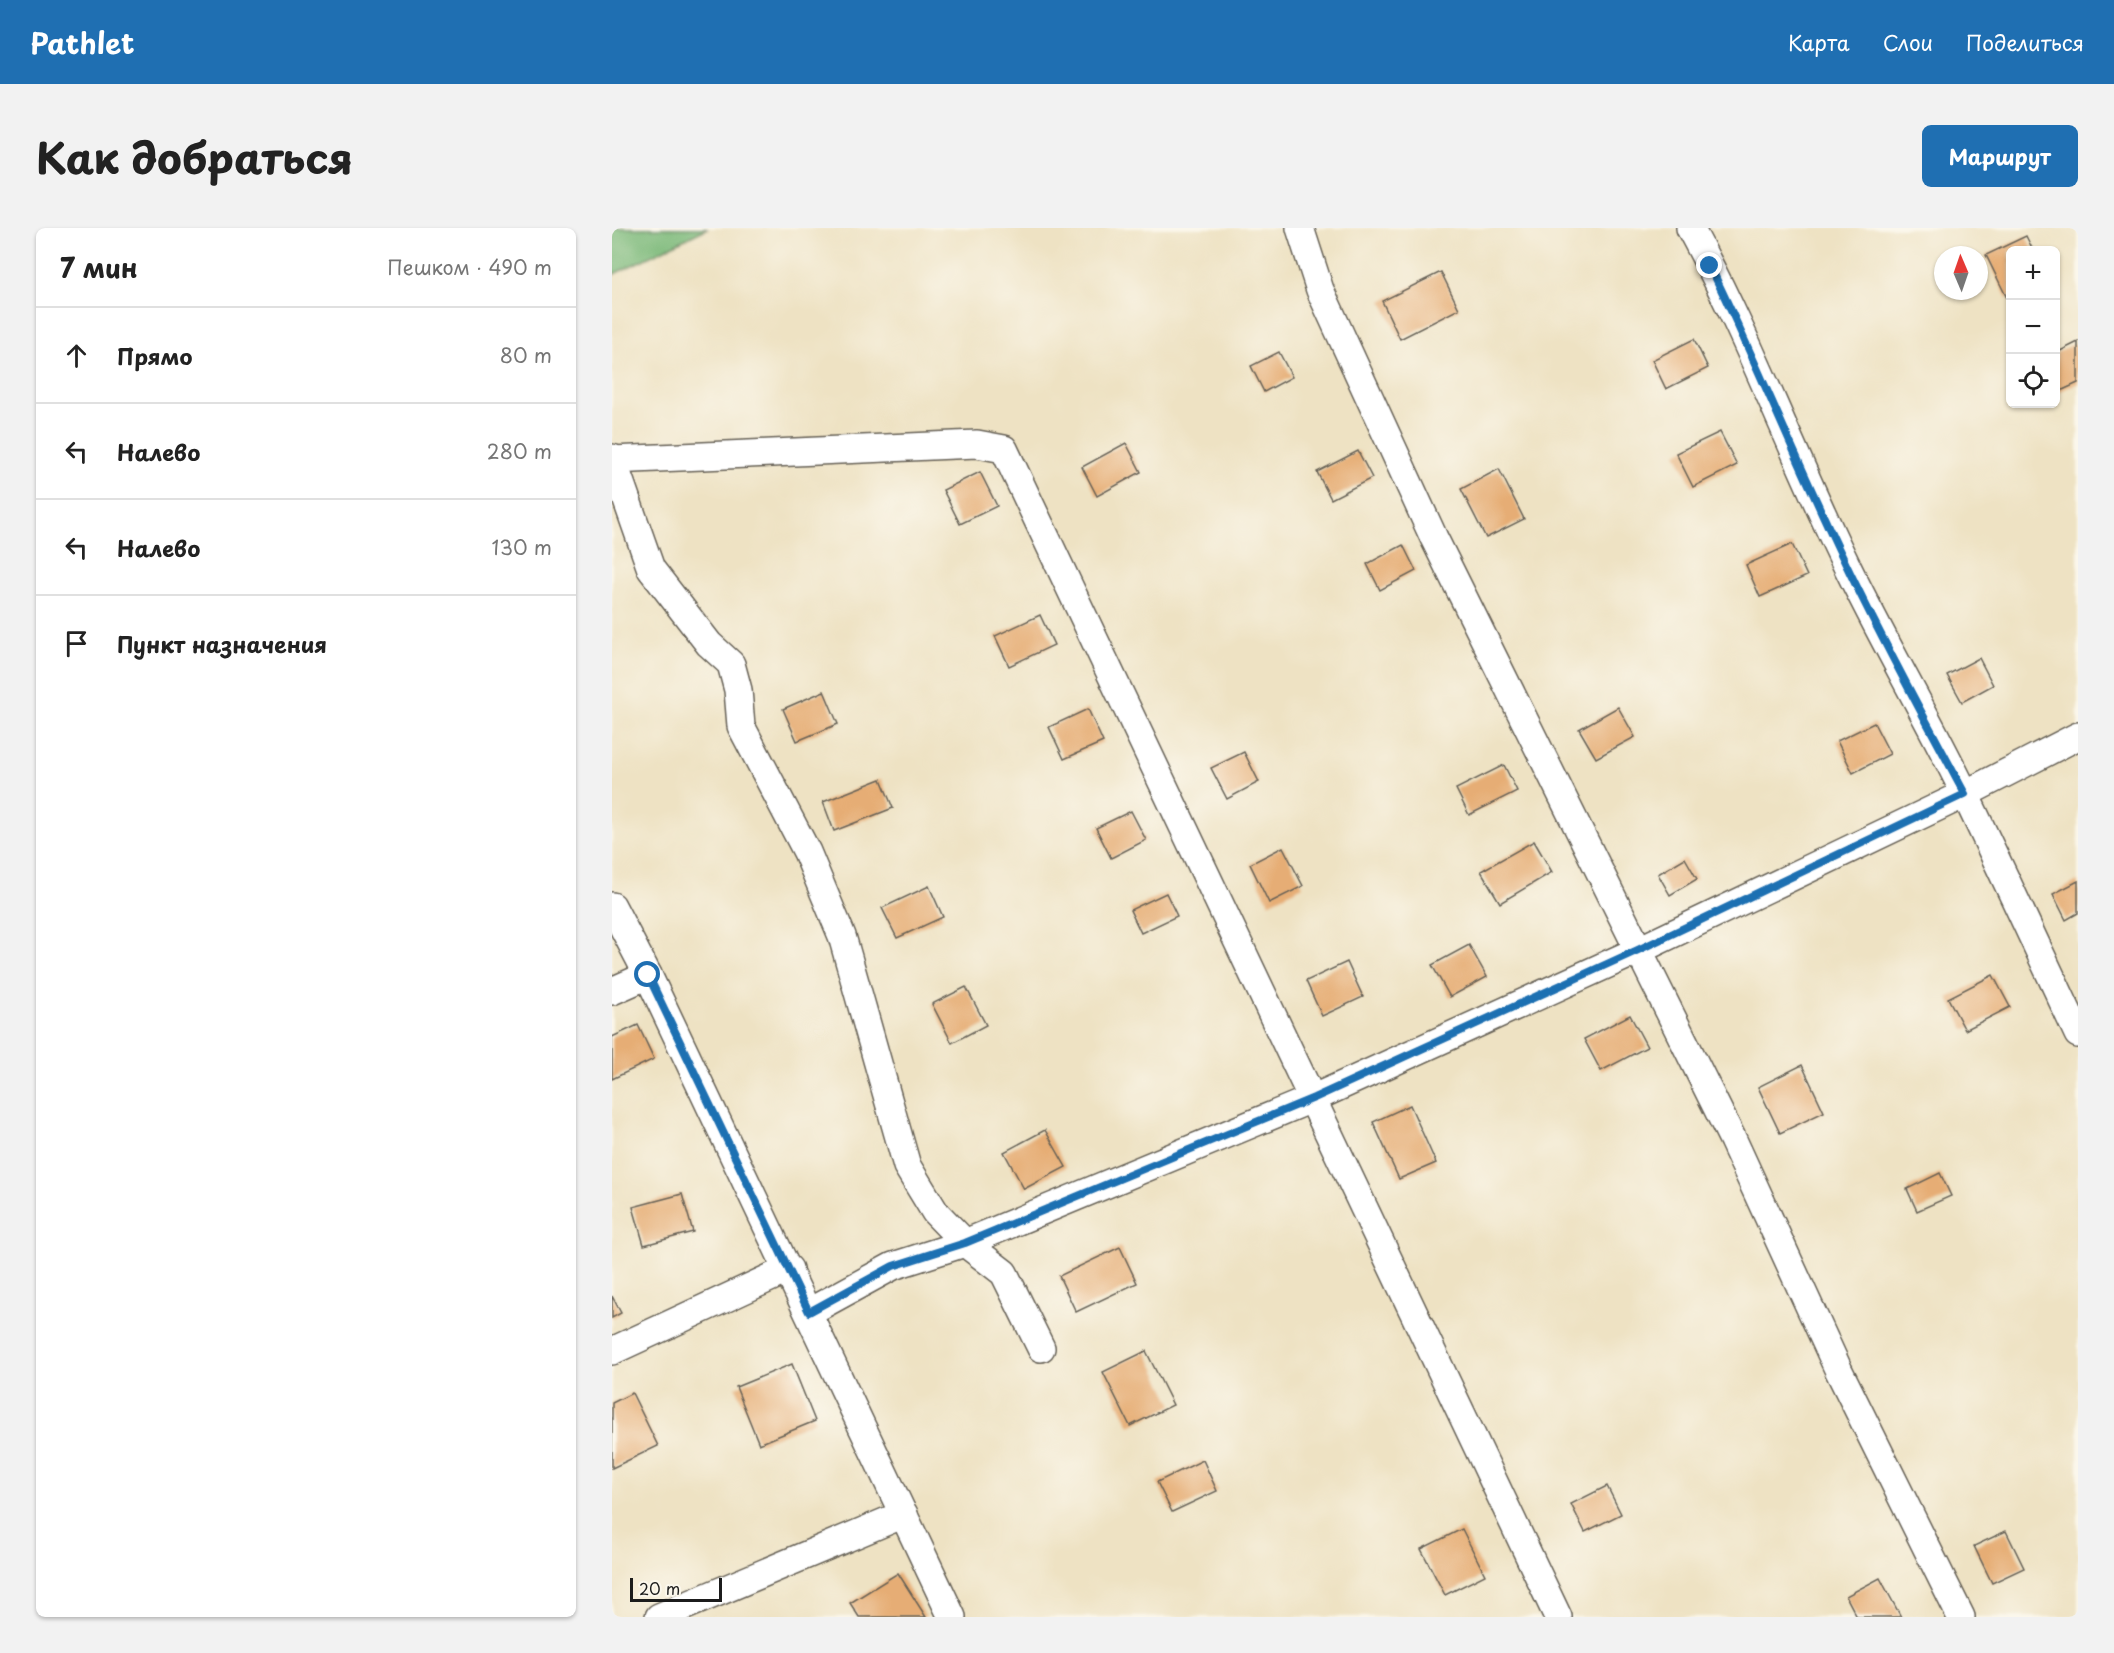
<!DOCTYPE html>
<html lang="ru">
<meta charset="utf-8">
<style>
body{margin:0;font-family:"Playpen Sans",sans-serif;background:#f2f2f2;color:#222}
.controls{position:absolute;right:18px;top:18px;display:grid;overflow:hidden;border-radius:9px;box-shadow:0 2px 4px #0004}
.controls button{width:54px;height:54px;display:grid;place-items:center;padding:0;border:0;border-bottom:2px solid #e0e0e0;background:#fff;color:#222;font:30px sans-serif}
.compass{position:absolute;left:1322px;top:18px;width:54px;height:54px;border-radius:50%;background:#fff;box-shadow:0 2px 4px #0004;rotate:358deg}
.scale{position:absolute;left:18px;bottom:15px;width:92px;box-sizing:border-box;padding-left:6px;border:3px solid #1c1c1c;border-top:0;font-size:16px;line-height:21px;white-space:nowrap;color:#1c1c1c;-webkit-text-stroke:4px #fbf7ec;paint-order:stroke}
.stop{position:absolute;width:18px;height:18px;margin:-14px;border:4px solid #1f6fb2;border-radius:50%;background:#fff}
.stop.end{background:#1f6fb2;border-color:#fff;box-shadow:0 2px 6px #0008}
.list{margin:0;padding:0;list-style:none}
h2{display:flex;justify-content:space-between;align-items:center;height:78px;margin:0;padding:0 24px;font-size:26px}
h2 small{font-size:20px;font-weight:400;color:#767676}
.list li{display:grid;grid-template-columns:39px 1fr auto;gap:18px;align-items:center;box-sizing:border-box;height:96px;padding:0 24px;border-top:2px solid #e0e0e0}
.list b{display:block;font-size:22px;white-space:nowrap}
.list em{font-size:20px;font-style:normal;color:#767676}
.icon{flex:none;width:33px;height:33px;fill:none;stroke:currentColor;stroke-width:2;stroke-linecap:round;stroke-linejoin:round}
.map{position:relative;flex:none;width:1466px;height:1389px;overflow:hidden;border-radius:9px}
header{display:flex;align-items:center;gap:36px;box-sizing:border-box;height:84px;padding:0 30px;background:#1f6fb2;color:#fff}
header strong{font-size:28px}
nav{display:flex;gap:33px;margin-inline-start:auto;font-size:21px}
.intro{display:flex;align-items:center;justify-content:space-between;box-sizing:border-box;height:144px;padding:0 36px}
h1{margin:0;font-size:42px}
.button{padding:15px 27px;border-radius:9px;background:#1f6fb2;color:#fff;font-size:21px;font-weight:700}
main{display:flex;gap:36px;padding:0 36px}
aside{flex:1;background:#fff;border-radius:9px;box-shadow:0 2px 4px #0004}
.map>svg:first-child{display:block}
</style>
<header>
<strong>Pathlet</strong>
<nav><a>Карта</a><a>Слои</a><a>Поделиться</a></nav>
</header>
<div class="intro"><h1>Как добраться</h1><a class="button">Маршрут</a></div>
<main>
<aside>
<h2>7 мин<small>Пешком · 490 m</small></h2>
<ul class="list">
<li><svg class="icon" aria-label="ahead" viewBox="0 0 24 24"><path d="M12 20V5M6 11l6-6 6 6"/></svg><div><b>Прямо</b></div><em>80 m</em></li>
<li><svg class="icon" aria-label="left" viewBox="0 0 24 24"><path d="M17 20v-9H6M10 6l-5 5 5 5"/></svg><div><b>Налево</b></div><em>280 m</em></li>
<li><svg class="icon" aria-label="left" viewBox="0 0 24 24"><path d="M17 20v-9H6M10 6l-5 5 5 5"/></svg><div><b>Налево</b></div><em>130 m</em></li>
<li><svg class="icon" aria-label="arrive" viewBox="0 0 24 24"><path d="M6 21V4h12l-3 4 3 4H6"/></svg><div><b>Пункт назначения</b></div></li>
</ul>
</aside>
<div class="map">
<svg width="1466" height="1389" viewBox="0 0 1466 1389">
<rect width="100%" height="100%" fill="#fbf7ec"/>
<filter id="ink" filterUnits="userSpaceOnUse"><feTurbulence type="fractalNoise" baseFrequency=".0167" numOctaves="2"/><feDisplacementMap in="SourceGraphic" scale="12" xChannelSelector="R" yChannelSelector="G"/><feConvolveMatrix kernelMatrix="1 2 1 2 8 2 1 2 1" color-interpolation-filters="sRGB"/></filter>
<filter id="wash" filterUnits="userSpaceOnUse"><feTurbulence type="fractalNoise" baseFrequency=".008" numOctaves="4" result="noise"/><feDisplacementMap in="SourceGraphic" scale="24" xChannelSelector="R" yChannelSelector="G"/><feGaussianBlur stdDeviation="1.35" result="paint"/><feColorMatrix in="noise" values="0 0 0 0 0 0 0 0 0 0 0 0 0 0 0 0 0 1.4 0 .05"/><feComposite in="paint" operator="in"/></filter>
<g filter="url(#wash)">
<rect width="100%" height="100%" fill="#eee2c3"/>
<polygon fill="#7cb979" stroke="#4c6a4a" stroke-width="1.5" points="0,0 96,0 0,47"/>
<g id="blocks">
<g fill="#e6ad74">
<polygon points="1414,8 1421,22 1398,22 1398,68 1395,70 1374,27"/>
<polygon points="829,44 847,81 788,111 770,73"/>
<polygon points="1082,111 1096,140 1054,161 1040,132"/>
<polygon points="1466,114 1466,155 1444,165 1444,125"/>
<polygon points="667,124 680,149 652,164 639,138"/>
<polygon points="1108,204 1125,237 1081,259 1064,225"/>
<polygon points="514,215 529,244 485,268 470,239"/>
<polygon points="746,223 760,250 719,271 705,244"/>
<polygon points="887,241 912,291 874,310 849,261"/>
<polygon points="368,244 385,278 348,296 331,262"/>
<polygon points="1180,316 1195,348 1148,369 1134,337"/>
<polygon points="791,317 804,343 768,362 755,336"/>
<polygon points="428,387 442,417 397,438 383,408"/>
<polygon points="1367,430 1381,457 1350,474 1335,447"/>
<polygon points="212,463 226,496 185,513 171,481"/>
<polygon points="1006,479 1023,509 984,530 967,501"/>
<polygon points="476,481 491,514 452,531 437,499"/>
<polygon points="1262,495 1278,526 1241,545 1225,513"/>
<polygon points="632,524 647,554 615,571 599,540"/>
<polygon points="892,537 905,563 857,587 844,561"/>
<polygon points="269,551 281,580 222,603 211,574"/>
<polygon points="519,583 534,612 499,630 484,600"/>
<polygon points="922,613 940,644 888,675 869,643"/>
<polygon points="671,619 691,658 657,675 638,636"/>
<polygon points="1073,630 1085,651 1058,667 1046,646"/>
<polygon points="1466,653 1466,685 1454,692 1441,666"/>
<polygon points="317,658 331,689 285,710 270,680"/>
<polygon points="554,665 565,688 529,705 518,682"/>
<polygon points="857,717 875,749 838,769 820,737"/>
<polygon points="735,734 751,769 710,788 694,753"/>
<polygon points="1381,747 1398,779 1353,802 1336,770"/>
<polygon points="354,759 374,797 340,815 320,776"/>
<polygon points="1018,787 1035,819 989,843 972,811"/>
<polygon points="26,797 42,831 0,851 0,809"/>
<polygon points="1190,837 1212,884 1168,905 1146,859"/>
<polygon points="798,877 824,935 787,951 761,894"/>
<polygon points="433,902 454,939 412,961 392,924"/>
<polygon points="1328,945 1339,968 1305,983 1295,961"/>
<polygon points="70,966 81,1004 32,1017 21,979"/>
<polygon points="508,1019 525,1055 464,1084 447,1048"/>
<polygon points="0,1068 9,1085 0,1090"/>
<polygon points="534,1123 561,1177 518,1198 491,1144"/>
<polygon points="180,1136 203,1193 147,1216 124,1159"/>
<polygon points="20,1165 46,1218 0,1240 0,1175"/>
<polygon points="591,1232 605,1263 560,1284 545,1254"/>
<polygon points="995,1258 1009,1286 973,1304 959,1276"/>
<polygon points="850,1301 873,1347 833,1367 809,1321"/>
<polygon points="1394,1303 1412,1340 1380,1355 1362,1318"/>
<polygon points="286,1345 314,1389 247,1389 238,1375"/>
<polygon points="1268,1350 1289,1389 1245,1389 1234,1368"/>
</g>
</g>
</g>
<g filter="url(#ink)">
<use href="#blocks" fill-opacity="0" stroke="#666156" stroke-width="1.5"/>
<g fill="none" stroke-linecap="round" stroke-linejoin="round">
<g stroke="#666156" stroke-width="30">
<g id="street">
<polyline points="688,0 708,62 822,310 1121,912 1227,1143 1349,1389"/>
<path d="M1078,0C1136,107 1178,220 1231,330C1269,410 1315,487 1354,568C1392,647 1429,727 1466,806"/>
<polyline points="0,230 39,341 97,416 119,436 126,462 129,498 195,624 230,708 295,938 323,984 353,1015 392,1045 429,1120"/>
<polyline points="0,232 365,216 392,221 946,1389"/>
<polyline points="0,678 36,747 340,1389"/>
<polyline points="0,763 36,747"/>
<polyline points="197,1084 281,1038 353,1015 702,870 1027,722 1353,566 1466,508"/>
<polyline points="0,1123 177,1041"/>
<polyline points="47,1389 292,1286"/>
</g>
</g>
<use href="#street" stroke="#fff" stroke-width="27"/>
</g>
</g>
<g fill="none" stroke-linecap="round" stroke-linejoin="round" filter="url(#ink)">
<path stroke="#1f6fb2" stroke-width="8" d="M36,747L197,1084L281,1038L353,1015L702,870L1026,722L1353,566C1311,487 1268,409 1230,328C1184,232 1144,133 1098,38"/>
</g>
</svg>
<div class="controls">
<button>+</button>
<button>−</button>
<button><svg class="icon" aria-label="locate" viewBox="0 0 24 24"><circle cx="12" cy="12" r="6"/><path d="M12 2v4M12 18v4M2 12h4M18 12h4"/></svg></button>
</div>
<svg class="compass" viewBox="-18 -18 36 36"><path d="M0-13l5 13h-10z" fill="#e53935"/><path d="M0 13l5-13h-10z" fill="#767676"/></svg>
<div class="scale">20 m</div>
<div class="stop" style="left:36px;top:747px"></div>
<div class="stop end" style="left:1098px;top:38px"></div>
</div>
</main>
